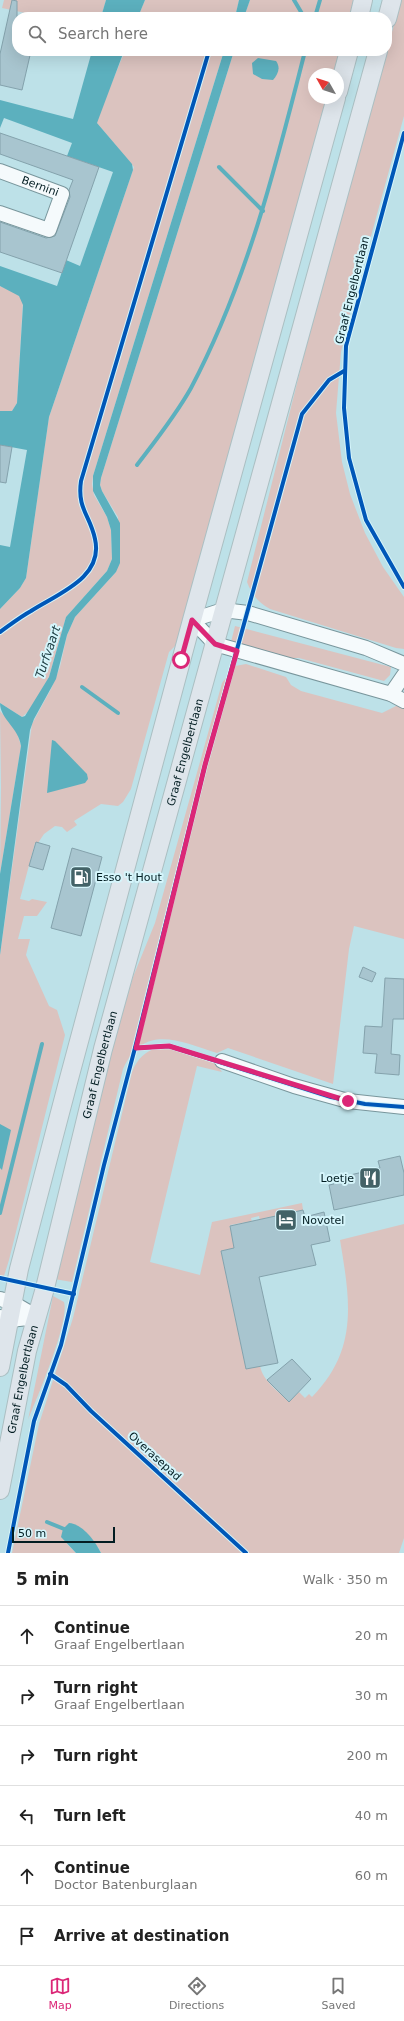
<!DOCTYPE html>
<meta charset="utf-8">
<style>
body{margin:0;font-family:"DejaVu Sans",sans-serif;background:#f2f2f2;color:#222}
.compass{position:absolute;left:308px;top:68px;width:36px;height:36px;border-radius:50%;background:#fff;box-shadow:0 4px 16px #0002;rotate:309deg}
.scale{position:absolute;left:12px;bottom:10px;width:103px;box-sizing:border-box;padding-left:4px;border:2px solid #021d22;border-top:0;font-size:11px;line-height:14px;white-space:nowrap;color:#021d22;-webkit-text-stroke:3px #d5f5fb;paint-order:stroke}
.stop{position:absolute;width:12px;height:12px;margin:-9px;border:3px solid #db2777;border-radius:50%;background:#fff}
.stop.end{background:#db2777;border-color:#fff;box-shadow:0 1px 4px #0008}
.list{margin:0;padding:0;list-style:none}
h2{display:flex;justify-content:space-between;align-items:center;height:52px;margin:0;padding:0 16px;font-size:17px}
h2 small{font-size:13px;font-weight:400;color:#767676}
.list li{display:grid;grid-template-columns:26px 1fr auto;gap:12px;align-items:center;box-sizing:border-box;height:60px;padding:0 16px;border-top:1px solid #e0e0e0}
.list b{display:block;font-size:15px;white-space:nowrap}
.list p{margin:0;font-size:13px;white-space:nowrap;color:#767676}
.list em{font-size:13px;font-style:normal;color:#767676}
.icon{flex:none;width:22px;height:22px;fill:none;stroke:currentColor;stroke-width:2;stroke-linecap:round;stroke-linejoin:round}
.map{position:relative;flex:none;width:404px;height:1553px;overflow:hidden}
.search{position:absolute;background:#fff;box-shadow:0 4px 16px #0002;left:12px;right:12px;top:12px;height:44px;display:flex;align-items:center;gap:10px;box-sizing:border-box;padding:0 14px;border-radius:16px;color:#767676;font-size:15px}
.sheet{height:412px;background:#fff}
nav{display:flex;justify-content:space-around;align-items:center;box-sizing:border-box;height:56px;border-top:1px solid #e0e0e0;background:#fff;font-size:11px;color:#767676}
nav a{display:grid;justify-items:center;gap:2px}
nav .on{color:#db2777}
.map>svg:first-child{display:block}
</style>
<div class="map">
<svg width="404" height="1553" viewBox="0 0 404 1553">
<rect width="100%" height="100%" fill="#bde1e8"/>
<g fill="#dbc3bf">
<polygon points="4,0 106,0 101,17 44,17 2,8"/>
<polygon points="145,0 239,0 235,17 138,17"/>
<polygon points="250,0 356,0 351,17 244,17"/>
<path d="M401,0H404V116L351,309L341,352L336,413L342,462L350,494L365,533L383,567L404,597V649L396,648L270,609C258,602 252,595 247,582L328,260Z"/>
<polygon points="125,51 224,51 93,476 92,484 94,495 107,517 111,530 112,559 107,571 66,617 49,677 31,709 22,717 0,703 0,609 20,588 26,578 49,417 134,167 97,123 97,118"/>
<polygon points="234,51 342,51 336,74 314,74 314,98 329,98 178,643 169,652 131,789 123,802 118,806 101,804 74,821 77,825 67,832 62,827 55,826 44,834 38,843 35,843 20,899 29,901 32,899 47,902 37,916 24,916 18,939 30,939 26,955 49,1006 57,1010 65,1035 9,1260 4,1276 0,1275 0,955 32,724 51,689 60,667 67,635 75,617 116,572 118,517 102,491 100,485 101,478"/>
<polygon points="0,286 17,294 23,301 17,403 12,411 0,411"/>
<polygon points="235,626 391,667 390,675 384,681 299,658 286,658 231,642"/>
<path d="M246,664L286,677L291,685L301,691L382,713L398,705L404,708V939L354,926L349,949L333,1084L228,1048L217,1053C179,1041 144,1023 123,1069L72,1282L54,1279L117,1032L133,977L155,923L222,683L235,666Z"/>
<polygon points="0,711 16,729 21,746 0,874 1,787"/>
<path d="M159,1047L175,1048L215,1062L222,1072L197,1066L150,1262L200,1275L212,1222L302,1203L303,1210L265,1218L268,1233L263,1234L259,1216L251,1218L255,1235L250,1236L247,1222L230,1225L234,1248L221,1251L246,1369L260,1366C263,1381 278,1391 289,1402L299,1392L305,1398L309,1394L312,1397C359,1349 350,1300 340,1240L404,1224V1538L399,1553H101L98,1547L67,1544L76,1553H12L39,1424L73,1318L132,1072C138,1058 144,1052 159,1047Z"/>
<path d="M53,1296L64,1302C70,1321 37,1398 28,1420Z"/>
</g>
<g fill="#5cb0be">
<polygon points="106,0 145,0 138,17 101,17"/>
<polygon points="239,0 250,0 244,17 235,17"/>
<polygon points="92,51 124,51 97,123 132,164 133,170 49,417 26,578 20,588 0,609 0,545 10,547 27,450 0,445 0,411 12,411 17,403 23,305 19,296 0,286 0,266 57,286 66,260 80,266 113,172 67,156 72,143 4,118 0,128 0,100 73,119"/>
<path d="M224,51H234L101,478L100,485L102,491L120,523V563L116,572L75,617L67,635L56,679L34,719L30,730L0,955V874L21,746C19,728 0,719 0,703L22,717L25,716L49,677L66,617L107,571L112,559L111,530L107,517L93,491V476Z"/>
<path d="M258,58L276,61C281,68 278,74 273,80L262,79L253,74L252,63Z"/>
<polygon points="52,740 55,741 87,774 88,779 85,783 47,793"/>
<polygon points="0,1124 11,1130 2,1170 0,1168"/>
<path d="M69,1523C83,1524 95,1541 101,1553H76L61,1537L63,1529Z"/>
</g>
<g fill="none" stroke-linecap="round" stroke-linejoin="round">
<g stroke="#5cb0be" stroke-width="4">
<polyline points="294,0 304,17"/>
<polyline points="315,17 320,0"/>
<polyline points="219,167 263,211"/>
<path d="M137,465C156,440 176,415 191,388C247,282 276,166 305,51"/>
<polyline points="82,687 118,713"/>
<polyline points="0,1213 42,1044"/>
<polyline points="47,1522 69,1531"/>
</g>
</g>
<g fill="#a8c5cf" stroke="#84a2ac">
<polygon points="12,0 17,1 17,51 31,51 22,90 0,85 0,54"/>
<polygon points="0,133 99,167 62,273 0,252 0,222 46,238 55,236 70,197 69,190 73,180 0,154"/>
<polygon points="0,445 12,447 6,483 0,482"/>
<polygon points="36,842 50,846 43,870 29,866"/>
<polygon points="72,848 102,857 81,936 51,928"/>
<polygon points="363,967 376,973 372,982 359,977"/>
<polygon points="385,978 404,979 404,1019 393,1019 391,1054 400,1055 399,1075 375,1073 377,1054 363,1053 365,1026 382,1027"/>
<polygon points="400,1156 404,1173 404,1195 334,1210 329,1185 334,1184 333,1179 380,1168 378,1161"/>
<polygon points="303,1210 305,1217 324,1212 330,1241 311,1245 316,1265 259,1277 278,1363 246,1369 221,1251 234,1248 230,1226"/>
<polygon points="292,1359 311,1379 289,1402 267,1380"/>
</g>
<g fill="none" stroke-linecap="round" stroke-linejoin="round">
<g stroke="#79969c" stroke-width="16">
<g id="minor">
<path id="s1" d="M0,171L62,194L49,230L0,213"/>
<polyline points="404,664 366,648 248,613 223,610 192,620 215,644 391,694 404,701"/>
<polyline points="391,694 404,675"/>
<polyline points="222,1061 294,1086 348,1101 404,1107"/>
<polyline points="0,1299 13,1303 37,1317"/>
<polyline points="0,1317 10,1320 37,1317"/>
</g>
</g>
<g stroke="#abbfc2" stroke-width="20">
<g id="major">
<polyline points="359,17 363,0"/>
<polyline points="387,19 392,0"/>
<polyline points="338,92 349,51"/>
<polyline points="0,1367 19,1269 67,1086 192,620 336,98"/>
<path id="s2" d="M0,1490L27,1351L45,1288L103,1049L378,51"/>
</g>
</g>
<use href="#minor" stroke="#f5fafc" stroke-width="14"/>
<use href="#major" stroke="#dee5eb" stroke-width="18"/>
<g stroke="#d5f5fb" stroke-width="6">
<g id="cycleway">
<polyline points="404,133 346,346 344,408 349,458 366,520 404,587"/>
<path d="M0,632C10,625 20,617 31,611C57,594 104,578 95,539C90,515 77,509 81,481L209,51"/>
<polyline points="135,1048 205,765 302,414 329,380 344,371"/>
<polyline points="0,1278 74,1294"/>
<polyline points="50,1374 66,1385 91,1411 246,1553"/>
<polyline points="8,1553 34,1421 61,1345 104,1165 135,1048 169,1046 331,1097 365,1104 404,1107"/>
</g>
</g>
<use href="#cycleway" stroke="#0057b8" stroke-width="4"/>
</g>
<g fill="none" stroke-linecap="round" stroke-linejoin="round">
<polyline stroke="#db2777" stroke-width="5" points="181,660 192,620 215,644 237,651 205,765 136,1048 169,1046 348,1101"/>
</g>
<defs>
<g id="fuel-square" transform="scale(1.15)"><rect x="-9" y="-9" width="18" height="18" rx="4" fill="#436267" stroke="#d5f5fb"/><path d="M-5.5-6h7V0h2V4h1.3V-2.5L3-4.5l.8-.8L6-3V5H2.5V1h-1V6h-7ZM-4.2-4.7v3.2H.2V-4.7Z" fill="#fff"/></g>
<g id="restaurant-square" transform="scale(1.15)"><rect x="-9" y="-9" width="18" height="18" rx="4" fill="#436267" stroke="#d5f5fb"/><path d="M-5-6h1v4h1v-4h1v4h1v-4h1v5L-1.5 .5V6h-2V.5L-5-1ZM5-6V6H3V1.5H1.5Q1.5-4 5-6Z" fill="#fff"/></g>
<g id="hotel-square" transform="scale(1.15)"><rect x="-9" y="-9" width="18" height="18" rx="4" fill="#436267" stroke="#d5f5fb"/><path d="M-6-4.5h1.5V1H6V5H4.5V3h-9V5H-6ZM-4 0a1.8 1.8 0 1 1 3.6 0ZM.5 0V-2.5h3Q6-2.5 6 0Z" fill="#fff"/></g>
</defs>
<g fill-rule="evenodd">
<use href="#fuel-square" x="81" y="877"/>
<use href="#restaurant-square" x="370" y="1178"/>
<use href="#hotel-square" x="286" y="1220"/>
</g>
<g text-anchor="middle" stroke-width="4" stroke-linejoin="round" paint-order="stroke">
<g font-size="11" fill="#021d22" stroke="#d5f5fb">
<text dy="4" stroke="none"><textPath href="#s1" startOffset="43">Bernini</textPath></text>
<text transform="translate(352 290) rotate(-76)" y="4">Graaf Engelbertlaan</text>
<text dy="4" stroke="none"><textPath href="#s2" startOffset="761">Graaf Engelbertlaan</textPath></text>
<text dy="4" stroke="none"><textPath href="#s2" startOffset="437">Graaf Engelbertlaan</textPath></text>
<text dy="4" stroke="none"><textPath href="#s2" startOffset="113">Graaf Engelbertlaan</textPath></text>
<text transform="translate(155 1456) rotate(42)" y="4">Overasepad</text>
</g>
<g font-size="11" fill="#021d22" stroke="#d5f5fb" text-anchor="start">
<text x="96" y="881">Esso 't Hout</text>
<text x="354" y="1182" text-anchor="end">Loetje</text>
<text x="302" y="1224">Novotel</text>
</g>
<g font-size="12" font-style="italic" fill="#214045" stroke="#d5f5fb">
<text transform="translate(48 652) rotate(-71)" y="4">Turfvaart</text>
</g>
</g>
</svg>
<svg class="compass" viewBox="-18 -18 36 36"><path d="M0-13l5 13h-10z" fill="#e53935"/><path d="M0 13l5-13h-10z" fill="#767676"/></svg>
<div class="scale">50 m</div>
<div class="stop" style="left:181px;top:660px"></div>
<div class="stop end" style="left:348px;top:1101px"></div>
<div class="search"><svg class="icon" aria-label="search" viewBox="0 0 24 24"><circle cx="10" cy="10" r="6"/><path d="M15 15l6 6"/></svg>Search here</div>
</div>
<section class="sheet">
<h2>5 min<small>Walk · 350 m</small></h2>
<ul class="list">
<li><svg class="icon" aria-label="ahead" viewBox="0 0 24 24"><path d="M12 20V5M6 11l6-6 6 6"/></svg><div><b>Continue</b><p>Graaf Engelbertlaan</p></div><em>20 m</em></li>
<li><svg class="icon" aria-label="right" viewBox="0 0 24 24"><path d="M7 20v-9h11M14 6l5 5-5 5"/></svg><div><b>Turn right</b><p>Graaf Engelbertlaan</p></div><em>30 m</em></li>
<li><svg class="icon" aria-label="right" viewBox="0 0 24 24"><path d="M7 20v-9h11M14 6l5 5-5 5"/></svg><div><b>Turn right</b></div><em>200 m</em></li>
<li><svg class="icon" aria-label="left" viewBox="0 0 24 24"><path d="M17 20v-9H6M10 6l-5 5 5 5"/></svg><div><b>Turn left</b></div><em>40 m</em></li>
<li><svg class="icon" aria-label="ahead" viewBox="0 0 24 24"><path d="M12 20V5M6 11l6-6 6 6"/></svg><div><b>Continue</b><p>Doctor Batenburglaan</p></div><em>60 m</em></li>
<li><svg class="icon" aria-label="arrive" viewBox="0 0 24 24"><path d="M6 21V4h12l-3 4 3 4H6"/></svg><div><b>Arrive at destination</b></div></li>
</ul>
</section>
<nav>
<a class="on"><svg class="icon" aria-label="map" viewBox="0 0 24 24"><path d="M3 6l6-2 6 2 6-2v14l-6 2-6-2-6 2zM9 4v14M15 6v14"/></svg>Map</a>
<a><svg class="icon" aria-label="directions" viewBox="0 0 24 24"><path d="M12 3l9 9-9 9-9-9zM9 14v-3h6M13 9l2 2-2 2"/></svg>Directions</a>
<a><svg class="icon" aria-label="saved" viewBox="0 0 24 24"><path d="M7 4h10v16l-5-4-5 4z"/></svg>Saved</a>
</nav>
